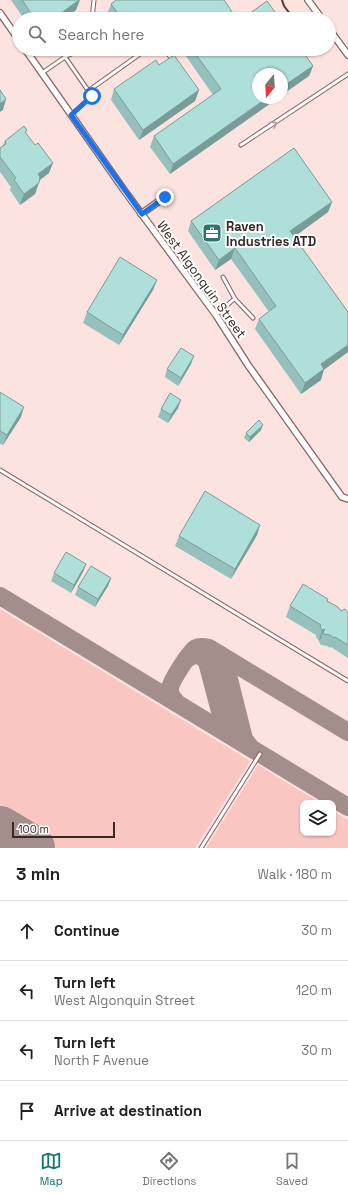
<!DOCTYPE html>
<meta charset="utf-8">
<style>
body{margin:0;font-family:"Space Grotesk",sans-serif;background:#f2f2f2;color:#202124}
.controls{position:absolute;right:12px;bottom:12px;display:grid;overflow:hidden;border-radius:8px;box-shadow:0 1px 3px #0004}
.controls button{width:36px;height:36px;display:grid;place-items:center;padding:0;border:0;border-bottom:1px solid #e0e0e0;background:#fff;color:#202124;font:20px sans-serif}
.compass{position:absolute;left:252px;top:68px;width:36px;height:36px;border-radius:50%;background:#fff;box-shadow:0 1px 3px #0004;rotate:198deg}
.scale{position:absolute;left:12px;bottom:10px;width:103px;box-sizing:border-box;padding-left:4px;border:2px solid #372725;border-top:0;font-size:11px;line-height:14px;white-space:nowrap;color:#372725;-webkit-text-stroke:3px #fff;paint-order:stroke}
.stop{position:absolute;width:12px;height:12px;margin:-9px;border:3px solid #1a73e8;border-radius:50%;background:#fff}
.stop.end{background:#1a73e8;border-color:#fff;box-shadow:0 1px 4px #0008}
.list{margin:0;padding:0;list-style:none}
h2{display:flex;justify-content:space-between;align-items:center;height:52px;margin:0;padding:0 16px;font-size:17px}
h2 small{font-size:13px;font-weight:400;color:#757577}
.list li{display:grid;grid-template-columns:26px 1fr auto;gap:12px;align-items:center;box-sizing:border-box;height:60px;padding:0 16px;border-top:1px solid #e0e0e0}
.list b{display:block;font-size:15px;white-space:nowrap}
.list p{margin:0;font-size:13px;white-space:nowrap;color:#757577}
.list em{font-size:13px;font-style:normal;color:#757577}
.icon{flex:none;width:22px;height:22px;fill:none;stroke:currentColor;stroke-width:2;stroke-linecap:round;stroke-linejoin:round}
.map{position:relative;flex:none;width:348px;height:848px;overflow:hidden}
.search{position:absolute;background:#fff;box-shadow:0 1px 3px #0004;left:12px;right:12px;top:12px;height:44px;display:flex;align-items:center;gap:10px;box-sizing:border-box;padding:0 14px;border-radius:22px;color:#757577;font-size:15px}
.sheet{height:292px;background:#fff}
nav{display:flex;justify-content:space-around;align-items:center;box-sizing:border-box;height:56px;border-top:1px solid #e0e0e0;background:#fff;font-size:11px;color:#757577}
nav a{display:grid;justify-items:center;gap:2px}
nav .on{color:#0f766e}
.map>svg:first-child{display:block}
</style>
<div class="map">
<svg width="348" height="848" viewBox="0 0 348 848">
<rect width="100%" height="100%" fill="#fde3e0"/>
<g fill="#fac6c2">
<polygon points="0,609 250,761 195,848 55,848 0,815"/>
<polygon points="258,765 320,803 303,803 303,833 333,833 333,811 348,820 348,848 206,848"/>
</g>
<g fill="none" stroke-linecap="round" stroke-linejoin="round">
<g stroke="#a48e8c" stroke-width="18">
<polyline points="0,596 348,807"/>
<polyline points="219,654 223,658 225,663 244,739 250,747"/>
<path d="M187,659C194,653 202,654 207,662L223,723L227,731L230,735"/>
<path d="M176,702C173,698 169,694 170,688C171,681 190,651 196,648C200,646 205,647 209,648L348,732"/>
</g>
<polyline stroke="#a48e8c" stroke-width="46" points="0,829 32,848"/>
<g stroke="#87615e" stroke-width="5">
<g id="service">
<polyline points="92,19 94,0"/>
<polyline points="164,49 172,59"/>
<polyline points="65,57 73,53 76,49"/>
<polyline points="42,73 65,57 92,96 71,115"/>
<polyline points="88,91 147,49"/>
<polyline points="241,145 348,74"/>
<polyline points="223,277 235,299"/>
<polyline points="216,315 233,300 235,299 253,318"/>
<polyline points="0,470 348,681"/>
<polyline points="201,848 260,754"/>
</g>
</g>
<g stroke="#87615e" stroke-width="8">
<g id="minor">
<polyline points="308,0 322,19"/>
<polyline points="0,13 19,40"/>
<polyline points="329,29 348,55"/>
<polyline points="25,49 124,190 216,315 248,365 342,497 348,499"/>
<polyline points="141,214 165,197"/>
</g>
</g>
<use href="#service" stroke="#fff" stroke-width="3"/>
<use href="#minor" stroke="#fff" stroke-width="5.5"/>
<polyline stroke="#4b3a38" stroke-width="2" points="282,0 284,6 294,19"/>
</g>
<g fill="#96c0bb">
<polygon points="11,0 80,0 76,10 64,19 24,19"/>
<polygon points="111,4 237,19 111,19 107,14"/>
<polygon points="181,49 301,49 313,66 309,76 258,98 278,98 170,174 150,147 154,136 213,95"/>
<polygon points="159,65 199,90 195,101 139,140 111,100 114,89"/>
<polygon points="27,130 26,133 49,173 39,181 35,194 20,205 10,190 11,187 0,172 0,148 3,145 5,141"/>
<polygon points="332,202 328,212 294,237 348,312 348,352 324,369 321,380 301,394 255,329 259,319 269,312 231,259 215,270 188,231 191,221"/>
<polygon points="157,280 153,290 119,345 83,323 87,312"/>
<polygon points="191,364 178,386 165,377 167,369"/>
<polygon points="0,392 21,417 3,445 0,444"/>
<polygon points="178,408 168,423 158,417 161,409"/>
<polygon points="261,430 249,442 244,438 246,433"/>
<polygon points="260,525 257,535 231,579 175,546 179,536"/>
<polygon points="86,564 83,572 71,593 51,581 54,573"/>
<polygon points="111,578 108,586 95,607 75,595 78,587"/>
<polygon points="328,599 328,601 341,611 348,613 348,658 331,647 330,648 327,646 321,645 319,642 320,640 319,641 316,637 316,635 286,617 290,606"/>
</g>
<g fill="#7a9c98">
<polygon points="80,0 76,10 64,19 53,19"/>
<polygon points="167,13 165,19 159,19"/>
<polygon points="313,66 309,76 282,95 282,87"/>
<polygon points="199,90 195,101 139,140 143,130"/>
<polygon points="267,98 278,98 170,174 173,164"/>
<polygon points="6,99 3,110 0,112 0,104"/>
<polygon points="53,163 49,173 34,184 38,174"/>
<polygon points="39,183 35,194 20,205 24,194"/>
<polygon points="332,202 328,212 287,242 290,231"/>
<polygon points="235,248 231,259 215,270 219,260"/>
<polygon points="157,280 153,290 119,345 123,335"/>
<polygon points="348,345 348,352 317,375 321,364"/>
<polygon points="194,356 191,364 178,386 181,378"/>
<polygon points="324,369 321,380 301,394 305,383"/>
<polygon points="181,400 178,408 168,423 171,415"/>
<polygon points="24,407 21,417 3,445 7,435"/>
<polygon points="263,425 261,430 249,442 250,437"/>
<polygon points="260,525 257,535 231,579 235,569"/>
<polygon points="86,564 83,572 71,593 74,585"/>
<polygon points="111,578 108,586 95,607 98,599"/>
<polygon points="324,629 320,640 319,641 322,630"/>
</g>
<g fill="#afdfd9" stroke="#7a9c98">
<polygon points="22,0 79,0 53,19 35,19"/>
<polygon points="116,0 224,0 237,19 171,19 167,13 159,19 122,19 111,4"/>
<polygon points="267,1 280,19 242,19"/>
<polygon points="192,49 301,49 313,66 282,87 282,74 258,74 258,98 267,98 173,164 154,136 221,89"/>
<polygon points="174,55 199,90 143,130 114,89 156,60 159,65"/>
<polygon points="0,90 6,99 0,104"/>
<polygon points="24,126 27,130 25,132 35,145 38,143 53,163 38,174 40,177 39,183 24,194 14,180 16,178 0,157 0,148 6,144 5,141"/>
<polygon points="294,148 332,202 290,231 348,312 348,345 321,364 324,369 305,383 259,319 276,306 235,248 219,260 191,221"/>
<polygon points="120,257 157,280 123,335 87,312"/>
<polygon points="181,348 194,356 181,378 167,369"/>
<polygon points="0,392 24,407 7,435 0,431"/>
<polygon points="170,393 181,400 171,415 161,409"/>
<polygon points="259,420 263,425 250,437 246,433"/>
<polygon points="205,491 260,525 235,569 179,536"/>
<polygon points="66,552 86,564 74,585 54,573"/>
<polygon points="91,566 111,578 98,599 78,587"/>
<polygon points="303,584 328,599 327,601 338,607 341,611 345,609 348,613 348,645 335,637 334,638 330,635 324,634 323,632 325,630 324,629 322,630 320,626 321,625 290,606"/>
</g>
<defs><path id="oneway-chevron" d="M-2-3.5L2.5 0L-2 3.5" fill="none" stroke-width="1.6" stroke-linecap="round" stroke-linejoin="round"/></defs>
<use stroke="#a59e9d" href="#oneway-chevron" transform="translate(274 124) rotate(-34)"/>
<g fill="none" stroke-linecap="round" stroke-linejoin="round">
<polyline stroke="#1a73e8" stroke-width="5" points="92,96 71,115 142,214 165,197"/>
</g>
<defs>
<g id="office-square" transform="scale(1)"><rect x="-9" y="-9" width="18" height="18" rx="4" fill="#2c746e" stroke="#fff"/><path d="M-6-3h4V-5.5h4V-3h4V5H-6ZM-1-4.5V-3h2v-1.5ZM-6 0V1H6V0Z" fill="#fff"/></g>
</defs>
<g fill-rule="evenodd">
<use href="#office-square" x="212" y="233"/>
</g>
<g text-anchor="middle" stroke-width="4" stroke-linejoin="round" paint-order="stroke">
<g font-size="13" font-weight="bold" fill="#372725" stroke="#fff" text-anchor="start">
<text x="226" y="231">Raven<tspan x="226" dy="15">Industries ATD</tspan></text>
</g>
<g font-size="13" fill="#372725" stroke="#fff">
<text transform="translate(202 279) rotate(54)" y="5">West Algonquin Street</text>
</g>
</g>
</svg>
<div class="controls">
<button><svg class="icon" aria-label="layers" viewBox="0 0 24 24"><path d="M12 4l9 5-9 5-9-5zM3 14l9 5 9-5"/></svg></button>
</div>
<svg class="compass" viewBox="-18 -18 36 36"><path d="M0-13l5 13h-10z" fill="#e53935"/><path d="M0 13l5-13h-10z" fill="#757577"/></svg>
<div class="scale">100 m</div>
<div class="stop" style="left:92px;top:96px"></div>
<div class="stop end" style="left:165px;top:197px"></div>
<div class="search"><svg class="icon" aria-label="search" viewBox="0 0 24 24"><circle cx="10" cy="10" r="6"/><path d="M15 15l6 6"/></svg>Search here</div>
</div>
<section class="sheet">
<h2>3 min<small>Walk · 180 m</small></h2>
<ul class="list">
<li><svg class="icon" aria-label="ahead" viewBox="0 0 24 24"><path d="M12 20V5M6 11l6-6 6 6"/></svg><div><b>Continue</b></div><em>30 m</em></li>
<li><svg class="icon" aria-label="left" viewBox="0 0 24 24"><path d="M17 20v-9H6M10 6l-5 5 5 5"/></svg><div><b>Turn left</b><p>West Algonquin Street</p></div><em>120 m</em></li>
<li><svg class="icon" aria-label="left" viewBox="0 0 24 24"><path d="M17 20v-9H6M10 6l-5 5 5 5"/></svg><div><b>Turn left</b><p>North F Avenue</p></div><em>30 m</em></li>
<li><svg class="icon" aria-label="arrive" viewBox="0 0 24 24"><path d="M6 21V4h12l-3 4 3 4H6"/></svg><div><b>Arrive at destination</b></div></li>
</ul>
</section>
<nav>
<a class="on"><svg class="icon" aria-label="map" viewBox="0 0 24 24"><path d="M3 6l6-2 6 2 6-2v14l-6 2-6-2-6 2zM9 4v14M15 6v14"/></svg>Map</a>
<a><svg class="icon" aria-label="directions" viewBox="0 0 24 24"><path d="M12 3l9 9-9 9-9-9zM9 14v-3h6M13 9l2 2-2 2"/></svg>Directions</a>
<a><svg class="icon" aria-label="saved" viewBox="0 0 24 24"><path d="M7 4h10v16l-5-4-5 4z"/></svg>Saved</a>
</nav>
